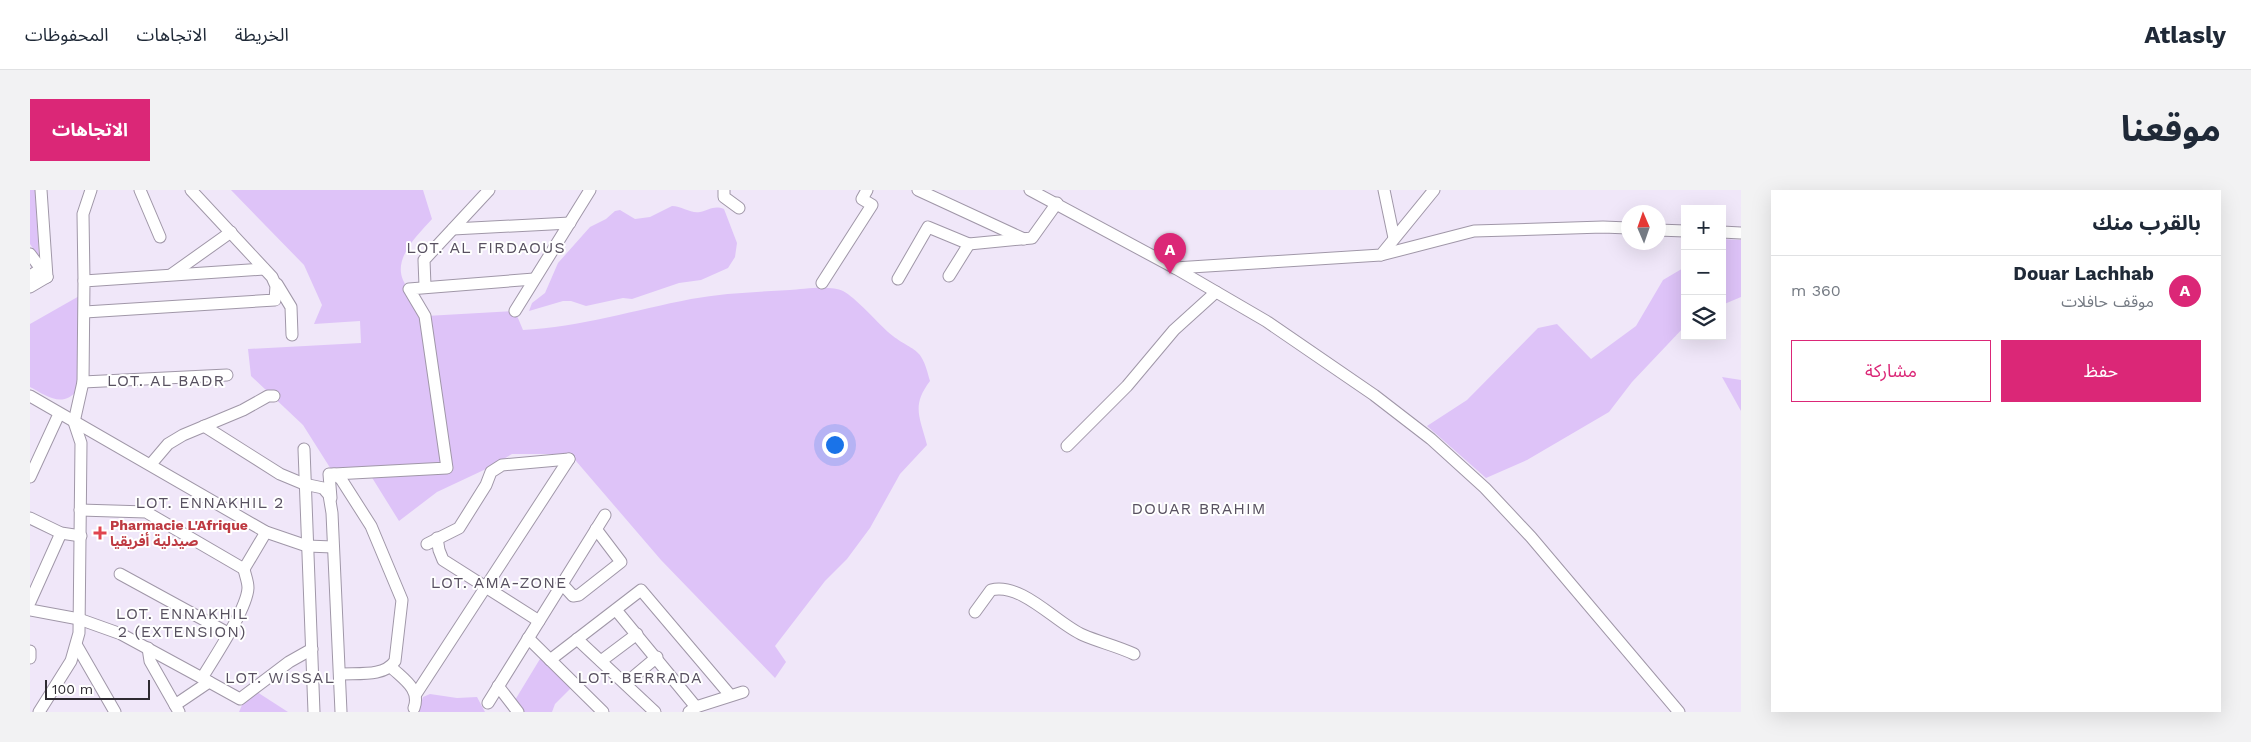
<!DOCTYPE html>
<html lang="ar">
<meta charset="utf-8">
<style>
body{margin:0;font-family:"Work Sans","Noto Sans Arabic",sans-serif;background:#f2f2f3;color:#1f2937;direction:rtl}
.controls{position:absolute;right:15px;top:15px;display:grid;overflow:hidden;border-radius:0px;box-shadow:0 5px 20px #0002}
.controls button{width:45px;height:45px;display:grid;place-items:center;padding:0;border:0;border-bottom:1px solid #e0e1e3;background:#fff;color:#1f2937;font:25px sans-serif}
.compass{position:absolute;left:1591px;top:15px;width:45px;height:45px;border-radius:50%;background:#fff;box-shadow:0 5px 20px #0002;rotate:358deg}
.scale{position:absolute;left:15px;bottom:12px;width:105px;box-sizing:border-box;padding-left:5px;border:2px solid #2e2a31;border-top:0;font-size:14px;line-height:18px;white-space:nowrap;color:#2e2a31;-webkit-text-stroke:4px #fff;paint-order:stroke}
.you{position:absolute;left:804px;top:254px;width:18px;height:18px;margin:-12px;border:4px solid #fff;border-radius:50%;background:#1a73e8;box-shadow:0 0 0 8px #1a73e833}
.badge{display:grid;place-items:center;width:32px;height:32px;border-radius:50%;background:#db2777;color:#fff;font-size:16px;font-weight:700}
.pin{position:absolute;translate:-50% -41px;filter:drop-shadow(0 1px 2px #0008)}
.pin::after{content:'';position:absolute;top:26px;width:18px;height:15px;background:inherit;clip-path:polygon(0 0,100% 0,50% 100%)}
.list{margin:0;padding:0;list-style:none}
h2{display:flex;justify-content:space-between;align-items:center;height:65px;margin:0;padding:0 20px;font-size:21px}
h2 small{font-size:16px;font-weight:400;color:#747a83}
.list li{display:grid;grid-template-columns:32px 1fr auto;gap:15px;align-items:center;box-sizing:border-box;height:70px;padding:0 20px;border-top:1px solid #e0e1e3}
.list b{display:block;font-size:19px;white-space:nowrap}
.list p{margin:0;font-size:16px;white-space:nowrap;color:#747a83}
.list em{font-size:16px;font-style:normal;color:#747a83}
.actions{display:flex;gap:10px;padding:15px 20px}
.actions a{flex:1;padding:11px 0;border:1px solid #db2777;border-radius:0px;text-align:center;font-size:18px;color:#db2777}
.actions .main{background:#db2777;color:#fff}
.icon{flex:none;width:28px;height:28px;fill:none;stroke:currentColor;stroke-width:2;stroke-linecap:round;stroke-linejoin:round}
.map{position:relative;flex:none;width:1711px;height:522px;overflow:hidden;direction:ltr;border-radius:0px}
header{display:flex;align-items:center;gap:30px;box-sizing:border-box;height:70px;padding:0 25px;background:#fff;border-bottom:1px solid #e0e1e3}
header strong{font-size:24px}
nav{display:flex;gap:28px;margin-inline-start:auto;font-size:18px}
.intro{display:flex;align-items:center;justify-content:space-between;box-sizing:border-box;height:120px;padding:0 30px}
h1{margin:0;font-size:35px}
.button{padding:12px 22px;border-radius:0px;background:#db2777;color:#fff;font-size:18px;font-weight:700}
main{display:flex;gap:30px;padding:0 30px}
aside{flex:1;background:#fff;border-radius:0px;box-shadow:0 5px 20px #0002}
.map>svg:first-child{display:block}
</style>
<header>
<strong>Atlasly</strong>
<nav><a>الخريطة</a><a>الاتجاهات</a><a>المحفوظات</a></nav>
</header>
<div class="intro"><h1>موقعنا</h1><a class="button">الاتجاهات</a></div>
<main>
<aside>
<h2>بالقرب منك<small></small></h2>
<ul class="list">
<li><span class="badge">A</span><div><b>Douar Lachhab</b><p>موقف حافلات</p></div><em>360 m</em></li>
</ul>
<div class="actions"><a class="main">حفظ</a><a>مشاركة</a></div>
</aside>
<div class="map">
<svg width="1711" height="522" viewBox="0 0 1711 522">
<rect width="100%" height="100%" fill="#f0e7f9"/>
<g fill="#dec3f8">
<polygon points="0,0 5,0 9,67 0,54"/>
<path d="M201,0H393L402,29C389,44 363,67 373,90C378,101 389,115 396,126L485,121L493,140C550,137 605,120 661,109C694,103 727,102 760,100C772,99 802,95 813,101C826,108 846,131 858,142C884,164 891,153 900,191C881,216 890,227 897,255L870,284L840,338L817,369L795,391L745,456L756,472L745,488L631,370L540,264H482L456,279L407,302L369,331L341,286L304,284L273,235L221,186L218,159L331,153L330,131L284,134L292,115L274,75Z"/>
<path d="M642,16C652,16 661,24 670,22C679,20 684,15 694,19L707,53L705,67L698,78L671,90L649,93L602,109L593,108L556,116L541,111H533L499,121L502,113L515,103L528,73L560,37L576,29L585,21L590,20L605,29L620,27Z"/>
<polygon points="1692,49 1711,50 1711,107 1692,115"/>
<polygon points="1655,77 1655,136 1602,192 1579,222 1497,270 1456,288 1397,236 1437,210 1508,138 1527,134 1561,169 1606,136 1633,90"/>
<path d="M51,105L48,199C33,219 17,206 0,197V134Z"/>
<polygon points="1692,187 1711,190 1711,221"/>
<polygon points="513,464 544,495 525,514 522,522 488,522 482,515"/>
<polygon points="227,502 258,522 209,522 212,515"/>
<polygon points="400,504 427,508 447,507 455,522 388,522 393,507"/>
</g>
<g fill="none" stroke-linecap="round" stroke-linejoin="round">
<g stroke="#a097a8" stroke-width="13">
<g id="minor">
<polyline points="11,0 17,87"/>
<polyline points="110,0 130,47"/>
<polyline points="694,0 694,7 709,18"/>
<polyline points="888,0 994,49"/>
<polyline points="1000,0 1145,78 1236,131 1344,205 1401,249 1455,298 1501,347 1649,522"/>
<polyline points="1354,0 1364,48"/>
<polyline points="423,39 540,33"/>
<polyline points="1628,40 1655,41"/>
<polyline points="1692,42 1711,43"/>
<polyline points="939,54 1002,48 1027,13"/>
<polyline points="0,64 17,87"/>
<polyline points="1351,65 1444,41 1573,37 1598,38"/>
<polyline points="1145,78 1351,65 1404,0"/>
<polyline points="142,84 201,42"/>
<polyline points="0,86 11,79"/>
<polyline points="868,89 898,37 939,54 919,86"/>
<polyline points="54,91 53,24 61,0"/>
<polyline points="792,93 842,15 832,9 837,0"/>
<polyline points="247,94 261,117 262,145"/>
<polyline points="395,96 394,70 459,0"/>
<polyline points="0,97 17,87"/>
<polyline points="485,121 560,0"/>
<polyline points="55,122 245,110 246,96 242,87 161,0"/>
<polyline points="53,192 197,185"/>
<polyline points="0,206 236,342 277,356 303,357"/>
<polyline points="174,236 250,284 274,294 293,298 299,305 302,323 311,522"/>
<polyline points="1037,256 1097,196 1144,140 1186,102"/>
<polyline points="274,259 284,522"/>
<polyline points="121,274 138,254 153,245 213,220 238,206 244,206"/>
<polyline points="304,284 417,278 395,126 379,99 504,89"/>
<polyline points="0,287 29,224"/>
<path d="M301,308L299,284H304L311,289L341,336L372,410L365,471C354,487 329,483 311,484"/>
<polyline points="50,320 116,322 214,379 236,342"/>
<polyline points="0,328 31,343 51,346"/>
<polyline points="407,348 409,360 413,370 509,431"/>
<polyline points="397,354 429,338 456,295 461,282 472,275 539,269"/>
<polyline points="90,384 198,443"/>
<polyline points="532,394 543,406 549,405 591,372 566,339"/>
<polyline points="0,412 31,343"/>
<path d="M0,420L49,429L91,444L172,488C184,468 217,419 218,398C218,391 215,385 214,379"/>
<polyline points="586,420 666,517"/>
<path d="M945,422L961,400C992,392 1027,434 1053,445C1069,452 1087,456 1104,464"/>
<polyline points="498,448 573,522"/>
<polyline points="547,449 625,522"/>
<polyline points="47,456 85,522"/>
<polyline points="118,458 120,471 149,522"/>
<polyline points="0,461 0,468"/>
<polyline points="520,470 611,400 700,505"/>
<polyline points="571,471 607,444"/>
<path d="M361,477C373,489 391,499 384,518"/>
<polyline points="172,488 210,509 259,472 282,459"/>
<polyline points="596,493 627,467"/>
<polyline points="468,496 488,522"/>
<polyline points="386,504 539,269"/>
<polyline points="458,513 575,325"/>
<polyline points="145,515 179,492"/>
<polyline points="9,522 41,471 49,443 51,253 44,232 53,192 54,91 234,79"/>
<polyline points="659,522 666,517 713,502"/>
</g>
</g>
<use href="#minor" stroke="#fff" stroke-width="11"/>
</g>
<path fill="#e0444e" stroke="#fff" stroke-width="2" d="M67.5 335.5h5v5h5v5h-5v5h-5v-5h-5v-5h5z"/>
<g text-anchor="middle" stroke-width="4" stroke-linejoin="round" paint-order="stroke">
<g font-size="14" font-weight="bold" fill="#be3a42" stroke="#fff" text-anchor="start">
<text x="80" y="340">Pharmacie L'Afrique<tspan x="80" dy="16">صيدلية أفريقيا</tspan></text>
</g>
<g font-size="16" letter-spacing="1" fill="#585160" stroke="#fff">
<text x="456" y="63">LOT. AL FIRDAOUS</text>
<text x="136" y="196">LOT. AL BADR</text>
<text x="180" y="318">LOT. ENNAKHIL 2</text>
<text x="1169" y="324">DOUAR BRAHIM</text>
<text x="469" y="398">LOT. AMA-ZONE</text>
<text x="152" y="429">LOT. ENNAKHIL<tspan x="152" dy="18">2 (EXTENSION)</tspan></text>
<text x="250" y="493">LOT. WISSAL</text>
<text x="610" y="493">LOT. BERRADA</text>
</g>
</g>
</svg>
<div class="controls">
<button>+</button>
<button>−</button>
<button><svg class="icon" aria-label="layers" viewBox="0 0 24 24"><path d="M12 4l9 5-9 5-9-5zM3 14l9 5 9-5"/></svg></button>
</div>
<svg class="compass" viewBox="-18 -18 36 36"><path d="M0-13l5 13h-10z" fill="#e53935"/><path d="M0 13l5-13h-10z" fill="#747a83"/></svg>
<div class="scale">100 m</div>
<div class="you"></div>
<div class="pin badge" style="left:1140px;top:84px">A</div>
</div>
</main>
